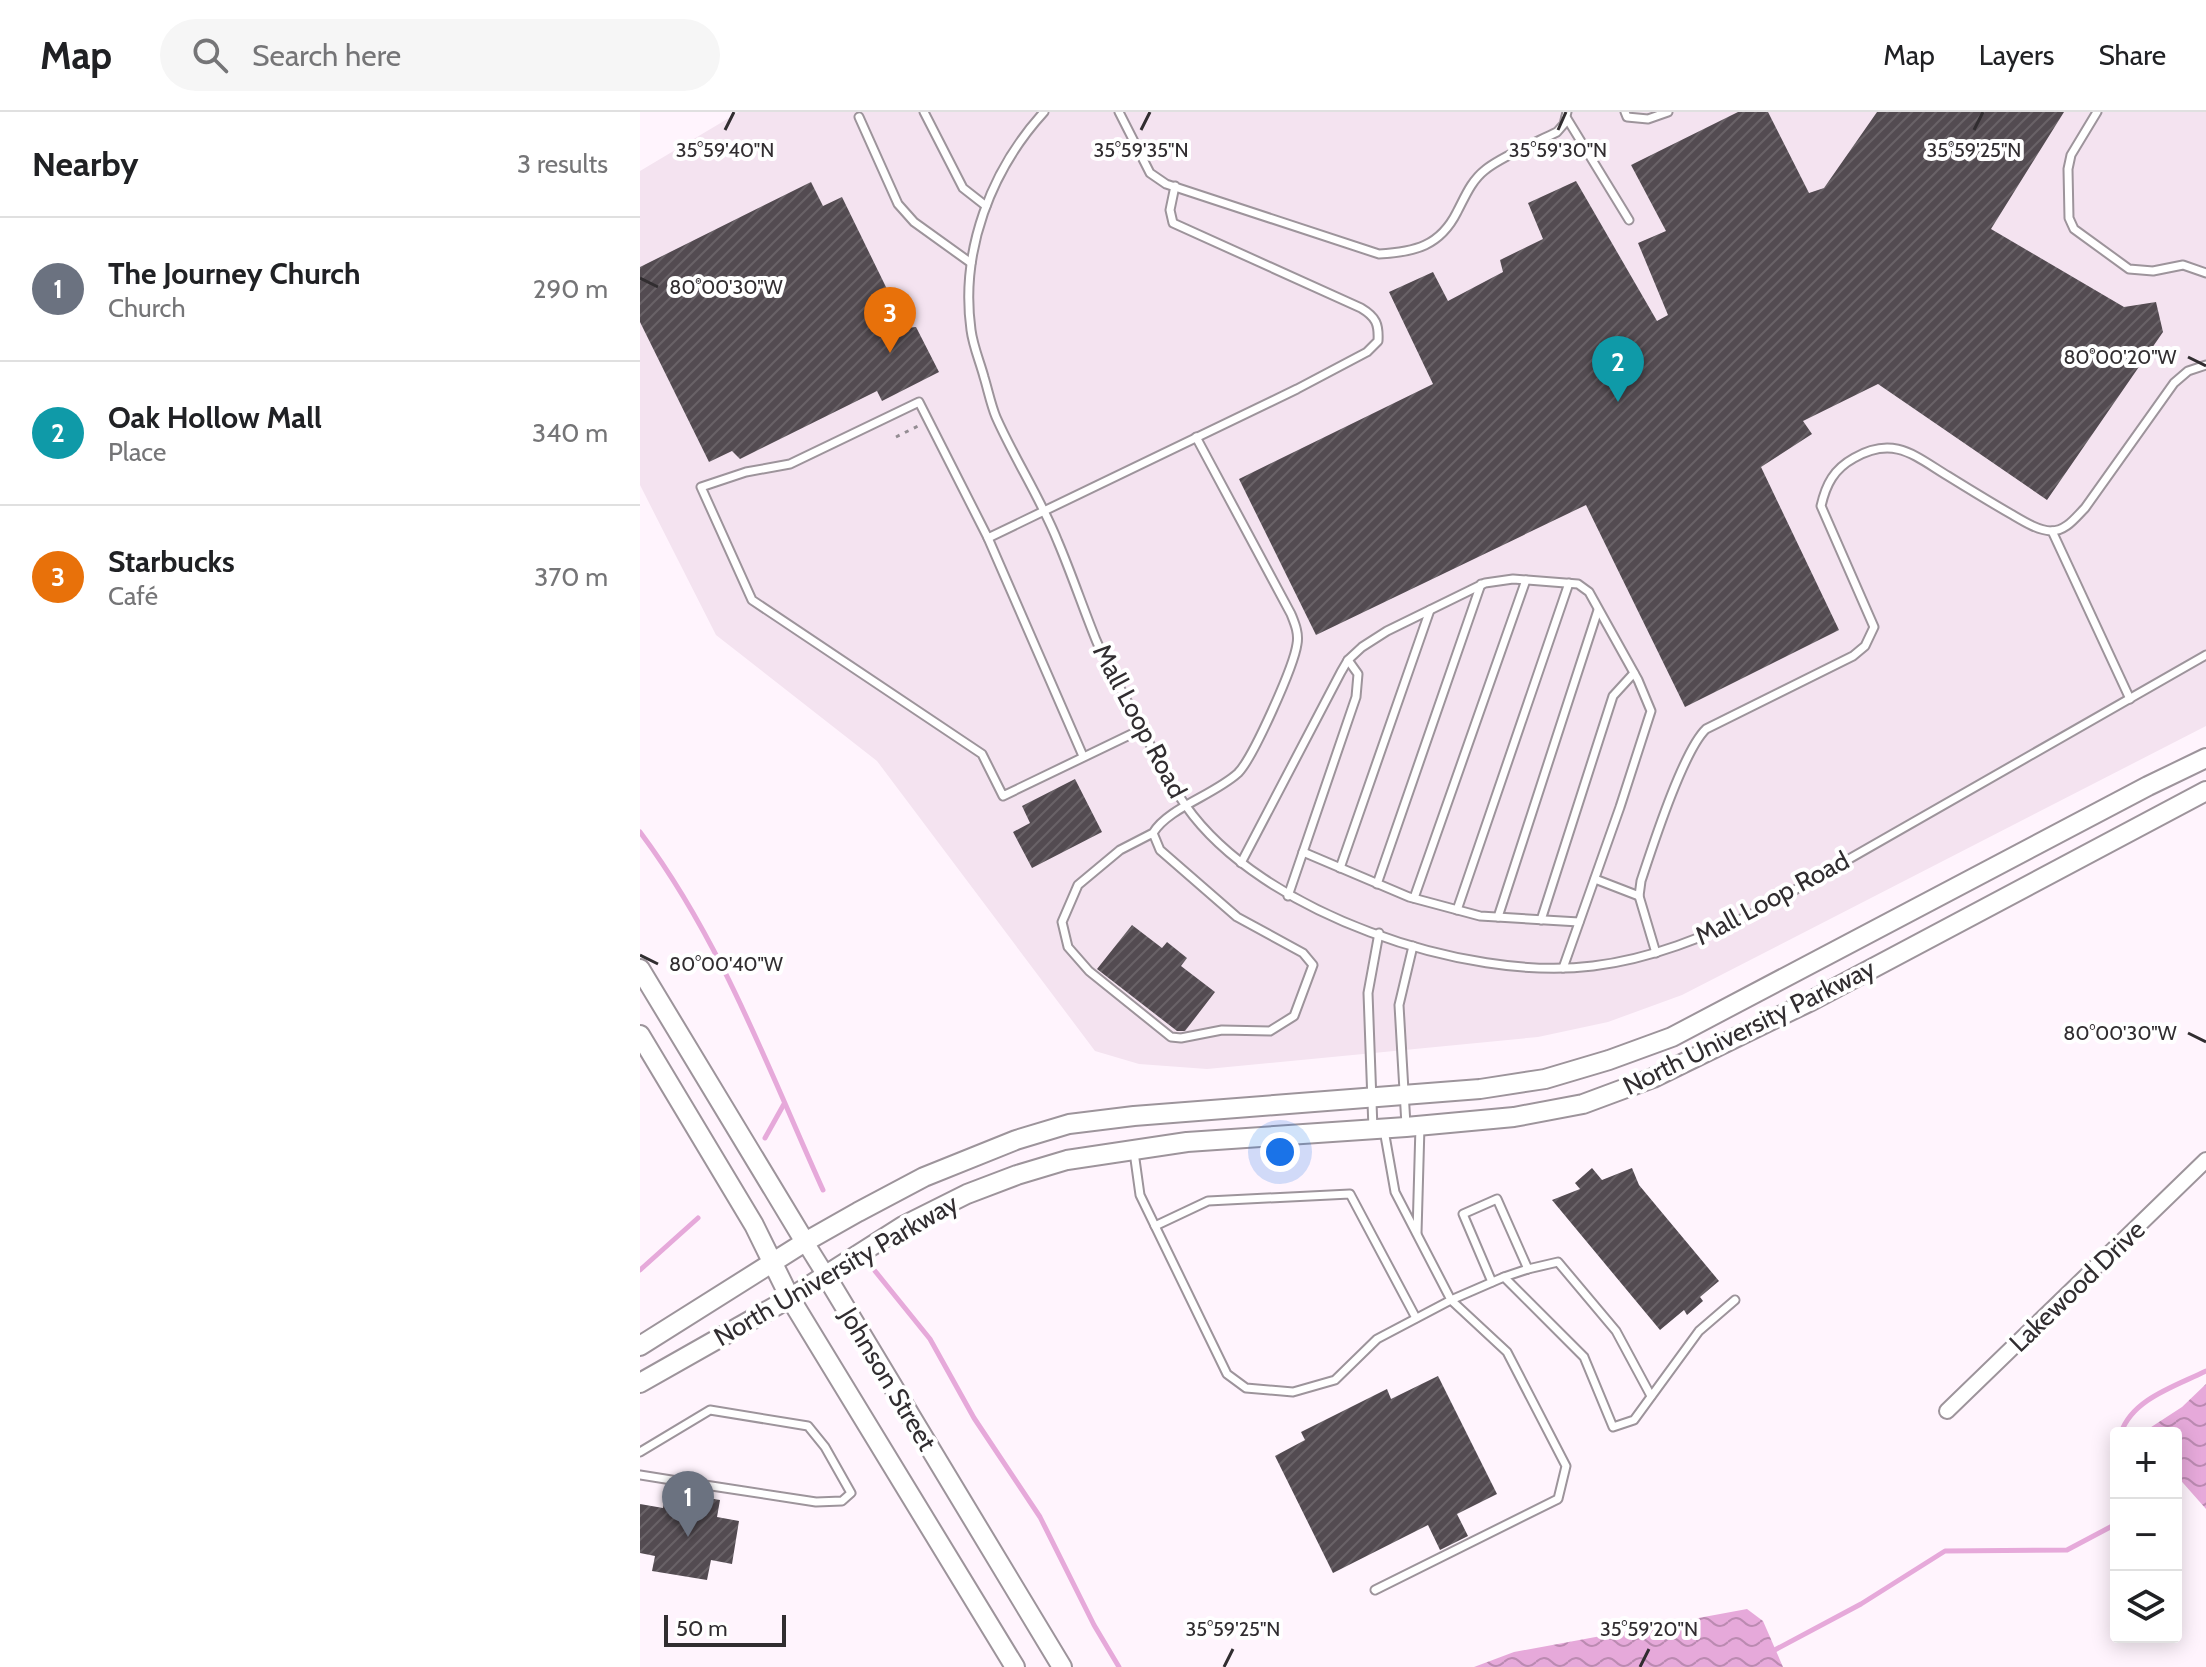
<!DOCTYPE html>
<meta charset="utf-8">
<style>
body{margin:0;font-family:Cabin,sans-serif;background:#f6f6f6;color:#202124}
.controls{position:absolute;right:24px;bottom:24px;display:grid;overflow:hidden;border-radius:8px;box-shadow:0 4px 20px #0003}
.controls button{width:72px;height:72px;display:grid;place-items:center;padding:0;border:0;border-bottom:2px solid #e0e0e0;background:#fff;color:#202124;font:40px sans-serif}
.scale{position:absolute;left:24px;bottom:20px;width:122px;box-sizing:border-box;padding-left:8px;border:4px solid #312d30;border-top:0;font-size:22px;line-height:28px;white-space:nowrap;color:#312d30;-webkit-text-stroke:6px #fff;paint-order:stroke}
.you{position:absolute;left:640px;top:1040px;width:28px;height:28px;margin:-20px;border:6px solid #fff;border-radius:50%;background:#1a73e8;box-shadow:0 0 0 12px #1a73e833}
.badge{display:grid;place-items:center;width:52px;height:52px;border-radius:50%;background:#2563eb;color:#fff;font-size:26px;font-weight:700}
.pin{position:absolute;translate:-50% -66px;filter:drop-shadow(0 2px 4px #0008)}
.pin::after{content:'';position:absolute;top:42px;width:28px;height:24px;background:inherit;clip-path:polygon(0 0,100% 0,50% 100%)}
.list{margin:0;padding:0;list-style:none}
h2{display:flex;justify-content:space-between;align-items:center;height:104px;margin:0;padding:0 32px;font-size:34px}
h2 small{font-size:26px;font-weight:400;color:#757577}
.list li{display:grid;grid-template-columns:52px 1fr auto;gap:24px;align-items:center;box-sizing:border-box;height:144px;padding:0 32px;border-top:2px solid #e0e0e0}
.list b{display:block;font-size:30px;white-space:nowrap}
.list p{margin:0;font-size:26px;white-space:nowrap;color:#757577}
.list em{font-size:26px;font-style:normal;color:#757577}
.icon{flex:none;width:44px;height:44px;fill:none;stroke:currentColor;stroke-width:2;stroke-linecap:round;stroke-linejoin:round}
.map{position:relative;flex:none;width:1566px;height:1555px;overflow:hidden}
header{display:flex;align-items:center;gap:48px;box-sizing:border-box;height:112px;padding:0 40px;background:#fff;border-bottom:2px solid #e0e0e0}
header strong{font-size:38px}
nav{display:flex;gap:44px;margin-inline-start:auto;font-size:28px}
.search{width:560px;height:72px;background:#f6f6f6;display:flex;align-items:center;gap:20px;box-sizing:border-box;padding:0 28px;border-radius:44px;color:#757577;font-size:30px}
main{display:flex}
aside{flex:1;background:#fff}
.map>svg:first-child{display:block}
</style>
<header>
<strong>Map</strong>
<div class="search"><svg class="icon" aria-label="search" viewBox="0 0 24 24"><circle cx="10" cy="10" r="6"/><path d="M15 15l6 6"/></svg>Search here</div>
<nav><a>Map</a><a>Layers</a><a>Share</a></nav>
</header>
<main>
<aside>
<h2>Nearby<small>3 results</small></h2>
<ul class="list">
<li><span class="badge" style="background:#6b7280">1</span><div><b>The Journey Church</b><p>Church</p></div><em>290 m</em></li>
<li><span class="badge" style="background:#0f9aa8">2</span><div><b>Oak Hollow Mall</b><p>Place</p></div><em>340 m</em></li>
<li><span class="badge" style="background:#e8710a">3</span><div><b>Starbucks</b><p>Café</p></div><em>370 m</em></li>
</ul>
</aside>
<div class="map">
<svg width="1566" height="1555" viewBox="0 0 1566 1555">
<defs>
<pattern id="water-waves" width="16" height="10" patternUnits="userSpaceOnUse" patternTransform="scale(2)"><rect width="16" height="10" fill="#e6a9da"/><path d="M0 5q4-4 8 0t8 0" fill="none" stroke="#bb8ab1"/></pattern>
<pattern id="building-hatch" width="6" height="6" patternUnits="userSpaceOnUse" patternTransform="scale(2)"><rect width="6" height="6" fill="#534b51"/><path d="M-1 1l2-2M0 6l6-6M5 7l2-2" fill="none" stroke="#696267"/></pattern>
</defs>
<rect width="100%" height="100%" fill="#fff4fd"/>
<polygon fill="#f4e3f0" points="99,0 1566,0 1566,614 1042,883 968,910 898,925 567,957 499,952 455,939 237,649 76,523 0,373 0,59"/>
<g fill="url(#water-waves)">
<polygon points="1566,1272 1566,1397 1536,1363 1536,1321 1502,1321 1542,1295"/>
<polygon points="1107,1497 1123,1509 1143,1555 834,1555 874,1540"/>
</g>
<g fill="none" stroke-linecap="round" stroke-linejoin="round">
<g stroke="#e6a9da" stroke-width="5">
<path d="M0,720C81,828 128,956 183,1078"/>
<polyline points="125,1026 144,992"/>
<polyline points="0,1158 58,1106"/>
<polyline points="235,1159 290,1227 334,1306 400,1405 454,1513 479,1555"/>
<path d="M1481,1321C1492,1287 1536,1274 1566,1259"/>
<polyline points="1131,1540 1221,1492 1305,1439 1427,1438 1476,1412"/>
</g>
</g>
<g fill="url(#building-hatch)">
<polygon points="1098,0 1128,0 1169,81 1184,76 1237,0 1424,0 1351,117 1484,195 1516,190 1523,220 1407,388 1238,272 1163,309 1172,322 1121,355 1199,518 1045,595 946,393 676,523 599,367 793,272 749,180 793,160 808,189 863,160 860,148 903,127 888,91 936,69 1017,209 1028,203 998,131 1026,119 991,53"/>
<polygon points="171,70 183,94 202,85 266,216 276,215 299,260 242,289 237,279 100,347 92,339 69,350 0,210 0,155"/>
<polygon points="435,667 462,720 392,756 373,720 390,711 382,694"/>
<polygon points="492,813 522,836 527,830 547,846 541,854 575,880 545,919 537,919 457,857"/>
<polygon points="952,1056 962,1068 992,1056 999,1073 1079,1169 1060,1185 1063,1189 1047,1203 1044,1198 1020,1218 912,1088 940,1077 935,1071"/>
<polygon points="798,1264 857,1382 817,1402 828,1424 800,1438 788,1413 693,1461 635,1344 665,1328 661,1320 747,1277 751,1287"/>
<polygon points="26,1379 80,1388 77,1405 99,1409 92,1452 71,1448 67,1468 12,1459 15,1444 0,1441 0,1392 23,1396"/>
</g>
<g fill="none" stroke-linecap="round" stroke-linejoin="round">
<g stroke="#9d949b" stroke-width="11">
<g id="service">
<polyline points="284,0 323,76 346,94"/>
<path d="M404,0C351,58 320,139 331,218C333,234 340,250 344,265C348,278 351,293 356,305C375,348 401,387 418,430C432,463 443,496 456,528C469,558 486,586 501,615C515,642 528,669 546,694C621,801 826,870 953,854C1011,847 1065,825 1118,799L1566,543"/>
<path d="M479,0L510,61L526,72L739,142C775,140 800,134 817,100C825,85 831,69 845,58C862,44 897,30 917,20L924,12L927,0"/>
<polyline points="985,0 987,5 1008,7 1028,0"/>
<polyline points="1457,0 1431,43 1428,57 1429,106 1434,117 1489,157 1513,159 1543,153 1566,161"/>
<polyline points="219,5 258,92 274,110 331,151"/>
<polyline points="926,5 989,108"/>
<polyline points="1412,419 1490,587"/>
<polyline points="348,426 443,644"/>
<path d="M502,617L363,684L342,642L112,488L61,375L106,360L150,352L279,290L348,426L657,277L727,240L738,229C739,212 736,205 721,196L533,111L530,98L535,74"/>
<path d="M513,721L480,738L438,773L422,810L428,835L449,859L531,925L541,926L582,918L630,919L654,904L673,853L663,841L597,805L520,738L513,721C528,696 574,683 598,661C613,646 654,554 657,532C659,521 655,512 651,502L556,325"/>
<polyline points="663,740 769,785 840,804 939,810"/>
<polyline points="601,751 701,560 708,548 722,535 747,519 845,471 873,467 938,472 949,480 998,568 1011,599 980,695 923,856"/>
<polyline points="700,756 790,498"/>
<polyline points="955,767 999,784"/>
<polyline points="737,772 841,472"/>
<polyline points="648,784 716,585 718,562 708,548"/>
<polyline points="774,786 886,468"/>
<polyline points="817,798 929,471"/>
<polyline points="858,805 958,498"/>
<polyline points="901,808 973,584 994,561"/>
<path d="M1016,841L999,784L1001,769C1012,736 1043,639 1066,617L1213,544L1225,534L1234,515L1181,394C1186,372 1194,357 1214,346C1254,323 1275,344 1308,364C1329,377 1350,390 1371,402C1383,409 1397,418 1411,419C1426,419 1435,406 1445,396L1534,271L1548,259L1566,253"/>
<polyline points="766,1013 759,893 773,834"/>
<polyline points="733,1017 728,881 739,821"/>
<polyline points="494,1040 500,1083 587,1262 606,1276 653,1280 695,1268 737,1227 811,1188 755,1080 744,1018"/>
<polyline points="515,1114 568,1089 710,1082 776,1206"/>
<polyline points="777,1121 780,1014"/>
<polyline points="864,1165 888,1157"/>
<polyline points="852,1170 823,1102 857,1087 888,1157 918,1150 976,1219 1011,1284"/>
<polyline points="0,1340 70,1298 168,1314 185,1335 211,1381 202,1389 176,1390 65,1373"/>
<polyline points="0,1363 44,1370"/>
<polyline points="735,1478 918,1387 926,1354 867,1240 811,1188 864,1165 944,1245 973,1315 994,1308 1059,1219 1095,1188"/>
</g>
</g>
<g stroke="#9d949b" stroke-width="18">
<polyline id="minor" points="1307,1299 1566,1048"/>
</g>
<g stroke="#9d949b" stroke-width="20">
<polyline id="tertiary" points="165,1130 185,1162"/>
</g>
<g stroke="#9d949b" stroke-width="22">
<g id="secondary">
<polyline points="0,857 165,1130"/>
<polyline points="0,923 114,1113 150,1186 375,1555"/>
<polyline points="185,1162 422,1555"/>
<polyline points="0,1234 165,1130 218,1100 284,1065 376,1028 429,1012 494,1004 840,977 905,967 969,948 1032,925 1508,674 1566,646"/>
<polyline points="0,1271 150,1186 263,1114 327,1082 377,1063 427,1048 547,1030 766,1015 874,1005 943,992 1013,966 1171,889 1566,679"/>
</g>
</g>
<polyline stroke="#938c92" stroke-width="3" stroke-dasharray="4 6" stroke-linecap="butt" points="256,325 278,314"/>
<use href="#service" stroke="#fff" stroke-width="7"/>
<use href="#minor" stroke="#fff" stroke-width="14"/>
<use href="#tertiary" stroke="#fff" stroke-width="16"/>
<use href="#secondary" stroke="#fff" stroke-width="18"/>
</g>
<path fill="none" stroke="#312d30" stroke-width="3" d="M85,18L94,0M501,18L510,0M918,18L926,0M1334,18L1343,0M0,166L18,175M1548,245L1566,254M0,843L18,852M1548,921L1566,930M584,1555L593,1537M1000,1555L1009,1537"/>
<g text-anchor="middle" stroke-width="8" stroke-linejoin="round" paint-order="stroke">
<g font-size="26" fill="#312d30" stroke="#fff">
<text transform="translate(500 609) rotate(62)" y="9">Mall Loop Road</text>
<text transform="translate(1132 786) rotate(-28)" y="9">Mall Loop Road</text>
<text transform="translate(1109 915) rotate(-26)" y="9">North University Parkway</text>
<text transform="translate(196 1158) rotate(-30)" y="9">North University Parkway</text>
<text transform="translate(1437 1174) rotate(-44)" y="9">Lakewood Drive</text>
<text transform="translate(248 1267) rotate(59)" y="9">Johnson Street</text>
</g>
</g>
<g font-size="20" text-anchor="middle" fill="#312d30" stroke="#fff" stroke-width="8" stroke-linejoin="round" paint-order="stroke">
<text x="85" y="45">35°59'40"N</text>
<text x="501" y="45">35°59'35"N</text>
<text x="918" y="45">35°59'30"N</text>
<text x="1334" y="45">35°59'25"N</text>
<text x="86" y="182">80°00'30"W</text>
<text x="1480" y="252">80°00'20"W</text>
<text x="86" y="859">80°00'40"W</text>
<text x="1480" y="928">80°00'30"W</text>
<text x="593" y="1524">35°59'25"N</text>
<text x="1009" y="1524">35°59'20"N</text>
</g>
</svg>
<div class="controls">
<button>+</button>
<button>−</button>
<button><svg class="icon" aria-label="layers" viewBox="0 0 24 24"><path d="M12 4l9 5-9 5-9-5zM3 14l9 5 9-5"/></svg></button>
</div>
<div class="scale">50 m</div>
<div class="you"></div>
<div class="pin badge" style="left:48px;top:1425px;background:#6b7280">1</div>
<div class="pin badge" style="left:978px;top:290px;background:#0f9aa8">2</div>
<div class="pin badge" style="left:250px;top:241px;background:#e8710a">3</div>
</div>
</main>
